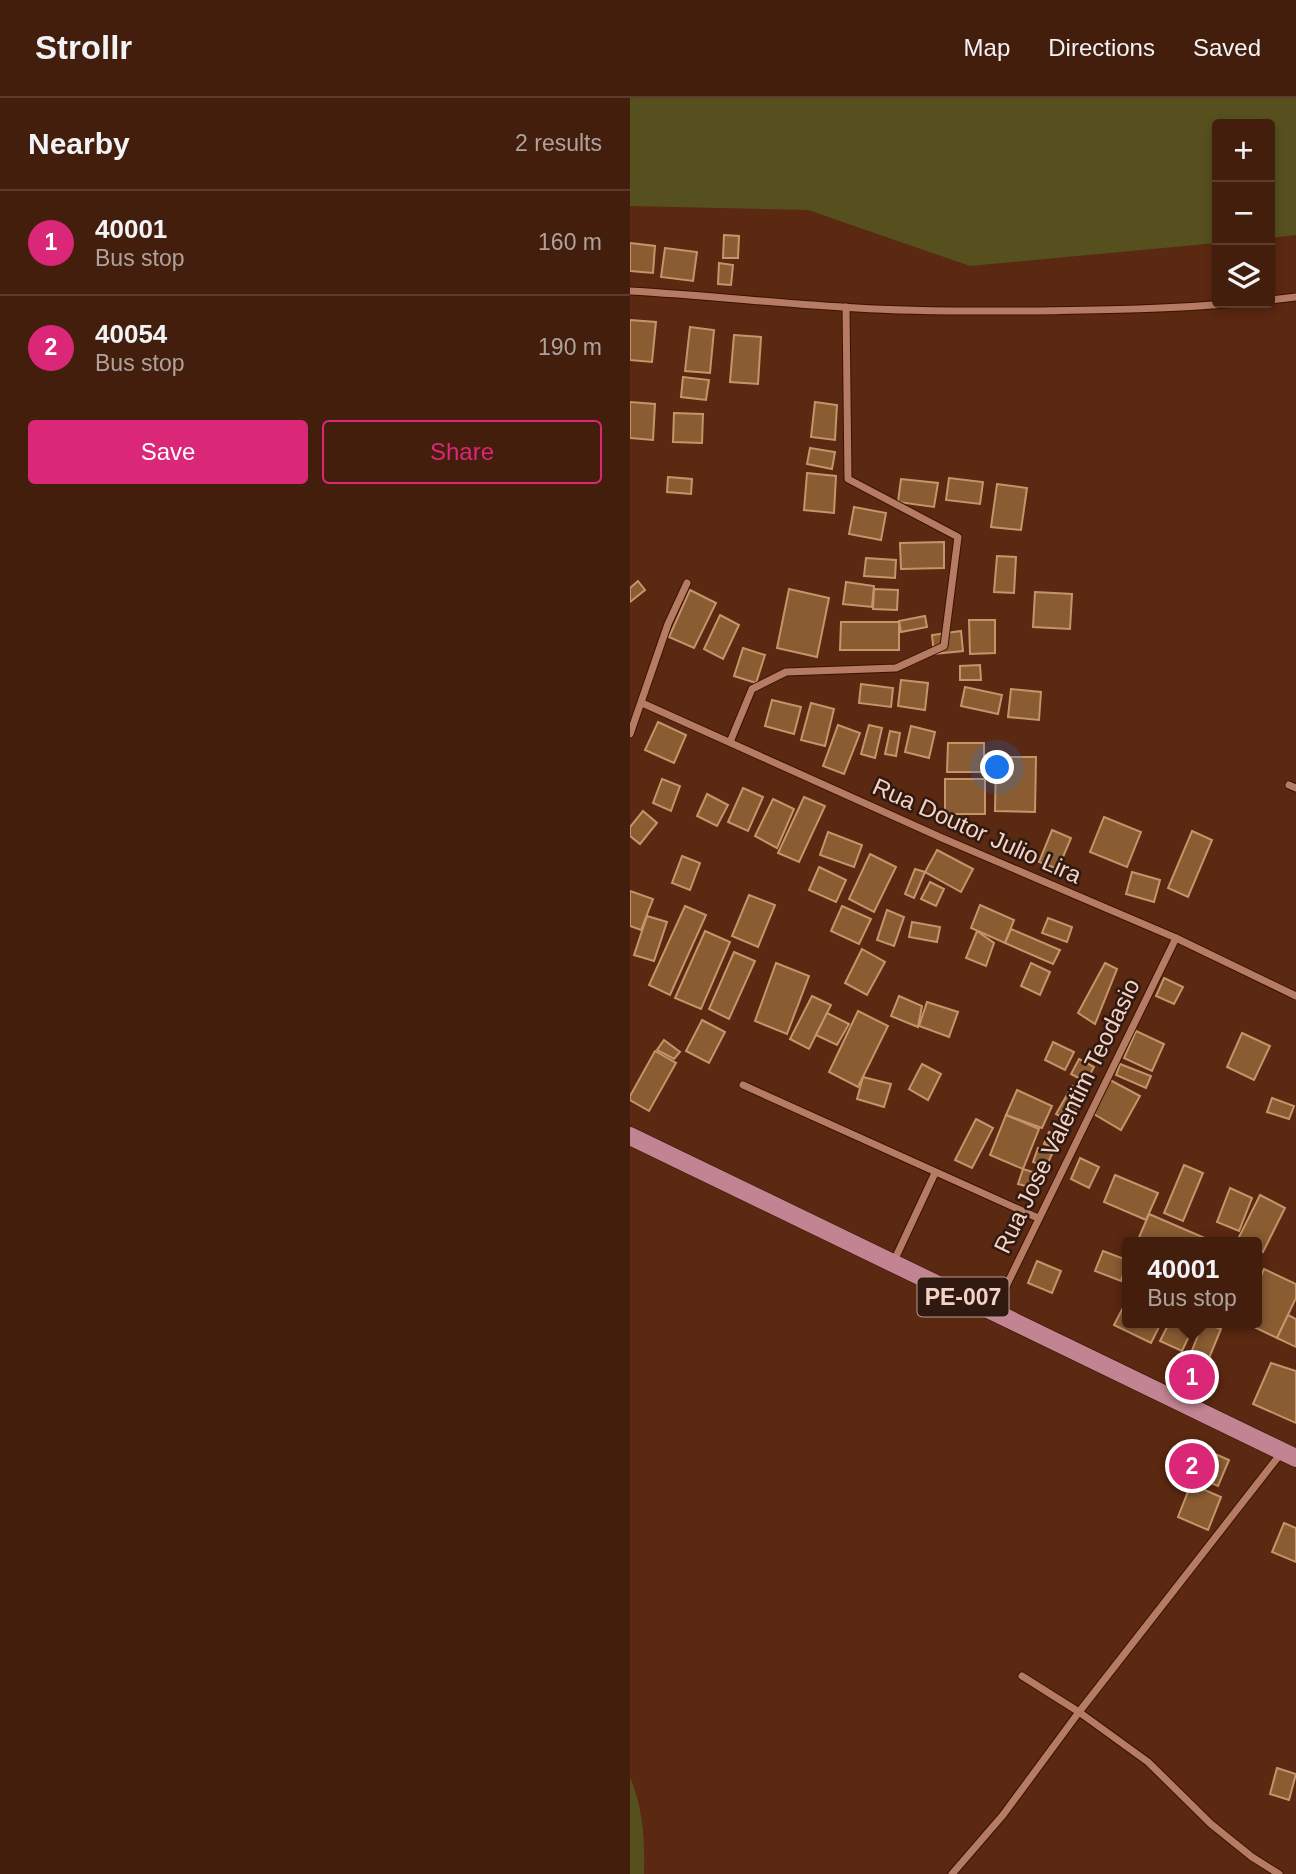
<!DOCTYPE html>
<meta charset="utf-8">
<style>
body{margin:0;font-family:Arial,sans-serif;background:#4b2716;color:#f1f3f6}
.controls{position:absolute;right:21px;top:21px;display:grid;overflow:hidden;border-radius:7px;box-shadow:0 4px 10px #0003}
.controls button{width:63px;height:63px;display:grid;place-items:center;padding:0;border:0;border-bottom:2px solid #5c3c2e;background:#441e0d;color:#f1f3f6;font:35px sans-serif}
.you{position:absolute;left:368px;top:670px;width:24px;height:24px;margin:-18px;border:5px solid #fff;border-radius:50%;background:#1a73e8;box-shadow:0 0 0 10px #1a73e833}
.badge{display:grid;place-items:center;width:46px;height:46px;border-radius:50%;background:#db2777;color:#fff;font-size:23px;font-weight:700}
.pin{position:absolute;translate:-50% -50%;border:4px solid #fff;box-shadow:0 2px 7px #0006}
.popup{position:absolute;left:492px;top:1139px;width:140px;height:91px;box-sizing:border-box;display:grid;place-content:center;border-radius:7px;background:#441e0d;filter:drop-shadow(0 2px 5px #0005);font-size:23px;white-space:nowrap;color:#afa29d}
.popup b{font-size:26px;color:#f1f3f6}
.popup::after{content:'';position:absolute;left:50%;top:100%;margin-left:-14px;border:14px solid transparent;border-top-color:#441e0d}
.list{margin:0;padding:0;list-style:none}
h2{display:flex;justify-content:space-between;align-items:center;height:91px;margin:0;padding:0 28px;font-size:30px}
h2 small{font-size:23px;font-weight:400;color:#afa29d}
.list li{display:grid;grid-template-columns:46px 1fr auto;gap:21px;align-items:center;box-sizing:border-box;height:105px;padding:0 28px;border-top:2px solid #5c3c2e}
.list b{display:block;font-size:26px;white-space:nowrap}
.list p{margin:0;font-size:23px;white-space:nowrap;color:#afa29d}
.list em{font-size:23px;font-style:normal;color:#afa29d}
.actions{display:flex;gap:14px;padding:21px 28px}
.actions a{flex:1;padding:16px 0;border:2px solid #db2777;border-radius:7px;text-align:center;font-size:24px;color:#db2777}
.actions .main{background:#db2777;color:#fff}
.icon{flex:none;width:38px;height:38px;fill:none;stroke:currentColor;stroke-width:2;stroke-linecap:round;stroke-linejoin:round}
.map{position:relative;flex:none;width:666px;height:1776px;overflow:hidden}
header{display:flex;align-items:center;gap:42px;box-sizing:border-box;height:98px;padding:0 35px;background:#441e0d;border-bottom:2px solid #5c3c2e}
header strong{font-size:33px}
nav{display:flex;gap:38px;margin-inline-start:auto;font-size:24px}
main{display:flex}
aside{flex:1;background:#441e0d}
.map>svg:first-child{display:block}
</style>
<header>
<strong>Strollr</strong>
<nav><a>Map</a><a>Directions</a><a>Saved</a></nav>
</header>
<main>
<aside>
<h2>Nearby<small>2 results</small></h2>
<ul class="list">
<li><span class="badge">1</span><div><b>40001</b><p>Bus stop</p></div><em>160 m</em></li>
<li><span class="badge">2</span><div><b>40054</b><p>Bus stop</p></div><em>190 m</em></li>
</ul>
<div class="actions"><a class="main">Save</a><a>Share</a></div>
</aside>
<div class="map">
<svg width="666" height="1776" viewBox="0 0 666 1776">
<rect width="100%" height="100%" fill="#5b2811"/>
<g fill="#55501d">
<polygon points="0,0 666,0 666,137 640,140 640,26 587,26 587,145 340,168 178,112 0,108"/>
<path d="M0,1679C13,1710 15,1742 14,1776H0Z"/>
</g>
<g fill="#895c32" stroke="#c5956a" stroke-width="2">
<polygon points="94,137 109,138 108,160 93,160"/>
<polygon points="0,145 25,148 23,175 0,173"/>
<polygon points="35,150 67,154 63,183 31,179"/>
<polygon points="89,165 103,167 101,187 88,186"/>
<polygon points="0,222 26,224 22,264 0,262"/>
<polygon points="60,229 84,232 80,275 55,273"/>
<polygon points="104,237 131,239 128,286 100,284"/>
<polygon points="53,279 79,282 76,302 51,299"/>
<polygon points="0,304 25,306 23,342 0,340"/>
<polygon points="185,304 207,307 205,342 181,339"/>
<polygon points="44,315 73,316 72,345 43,344"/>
<polygon points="180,350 205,354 202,371 177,366"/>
<polygon points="177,375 206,378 204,415 174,412"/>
<polygon points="38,379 62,381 61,396 37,394"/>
<polygon points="319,380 353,384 350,406 316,402"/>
<polygon points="271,381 308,385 304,409 268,404"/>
<polygon points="367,386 397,390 391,432 361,429"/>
<polygon points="224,409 256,415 251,442 219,436"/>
<polygon points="314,444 314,470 271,471 270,445"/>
<polygon points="367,458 386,459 384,495 364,494"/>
<polygon points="236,460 266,462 265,480 234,478"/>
<polygon points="8,483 15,492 0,504 0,490"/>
<polygon points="216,484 244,488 242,509 213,506"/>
<polygon points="159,491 199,500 187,559 147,550"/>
<polygon points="244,491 268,492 267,512 243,511"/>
<polygon points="60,492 86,505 64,550 39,539"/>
<polygon points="405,494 442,496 440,531 403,529"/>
<polygon points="90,517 109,527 93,561 74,551"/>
<polygon points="295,518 297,529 271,534 269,523"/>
<polygon points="339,522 365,522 365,555 340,556"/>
<polygon points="211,524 269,524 269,552 210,552"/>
<polygon points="331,533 333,553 304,556 302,537"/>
<polygon points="113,550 135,557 126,585 104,578"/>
<polygon points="350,567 351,582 330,582 330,568"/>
<polygon points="271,582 298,585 295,612 268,608"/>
<polygon points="231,586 263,590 261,609 229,605"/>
<polygon points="335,589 372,597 368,616 331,608"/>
<polygon points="381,591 411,594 409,622 378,619"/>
<polygon points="142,602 171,609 164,636 135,628"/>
<polygon points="181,605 204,611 195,648 171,642"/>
<polygon points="28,624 56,637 44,665 15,652"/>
<polygon points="208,627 230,635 214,676 193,668"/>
<polygon points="239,627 252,630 245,660 231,656"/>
<polygon points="281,628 305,634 299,660 275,654"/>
<polygon points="260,633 270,635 266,658 255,656"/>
<polygon points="318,645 354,645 354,674 317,674"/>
<polygon points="366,659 406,659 405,714 365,713"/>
<polygon points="32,681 50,688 41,713 23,705"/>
<rect x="315" y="681" width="40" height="35"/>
<polygon points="113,690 133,699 118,733 98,724"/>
<polygon points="77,696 98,707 87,728 67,718"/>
<polygon points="174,699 195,708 169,764 148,755"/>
<polygon points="143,701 164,711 147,750 125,738"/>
<polygon points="13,713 27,725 10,746 0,738 0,729"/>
<polygon points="474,719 511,734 497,769 460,754"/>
<polygon points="422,732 441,740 428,771 409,764"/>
<polygon points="562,733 582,742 558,799 538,790"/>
<polygon points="198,734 232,747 224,769 190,757"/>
<polygon points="307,752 343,771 331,794 295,774"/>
<polygon points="240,756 266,769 244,814 219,801"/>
<polygon points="52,758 70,765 60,792 42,785"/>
<polygon points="189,769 216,782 206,804 179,792"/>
<polygon points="285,771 295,774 284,800 275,796"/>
<polygon points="502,774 530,782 524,804 496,796"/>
<polygon points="300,784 314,791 306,808 291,801"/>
<polygon points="0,793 23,801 11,832 0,828"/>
<polygon points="119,797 145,807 128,849 102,838"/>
<polygon points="350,807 384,822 375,845 341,830"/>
<polygon points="55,808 76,817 40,897 19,887"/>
<polygon points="212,808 241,821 229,846 201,833"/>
<polygon points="257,812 274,819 264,848 247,842"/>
<polygon points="17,818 37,824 24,863 4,857"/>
<polygon points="418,820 442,829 437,844 412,835"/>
<polygon points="282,824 310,829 307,844 279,839"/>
<polygon points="381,831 430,852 423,866 375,845"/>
<polygon points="75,833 100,844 71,911 45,900"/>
<polygon points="347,833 364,845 356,868 336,860"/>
<polygon points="232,851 255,864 237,897 215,885"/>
<polygon points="104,854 125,863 99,921 79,911"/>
<polygon points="146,865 179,878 157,936 125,923"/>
<polygon points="401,865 420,874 410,897 391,888"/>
<polygon points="475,865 487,871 465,926 448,915"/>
<polygon points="534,880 553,889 544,906 526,898"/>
<polygon points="182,898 201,907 179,951 160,941"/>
<polygon points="269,898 292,908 288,929 261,918"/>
<polygon points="297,904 328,914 319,939 289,928"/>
<polygon points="228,913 258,928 228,989 199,974"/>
<polygon points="197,915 219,926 207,947 186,937"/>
<polygon points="72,922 95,934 79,965 56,953"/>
<polygon points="506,933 534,946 522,973 494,960"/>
<polygon points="612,935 640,948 624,982 597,969"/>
<polygon points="34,942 50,954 44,961 27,952"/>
<polygon points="423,944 444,954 435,972 415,962"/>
<polygon points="25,953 46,965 19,1013 0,1002 0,998"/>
<polygon points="449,961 464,969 456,984 441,976"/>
<polygon points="292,966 311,976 298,1002 279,991"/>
<polygon points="490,966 521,978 516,990 486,977"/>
<polygon points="233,979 261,986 254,1009 227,1001"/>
<polygon points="480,982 510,998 491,1032 462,1015"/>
<polygon points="442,988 455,995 439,1023 426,1016"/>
<polygon points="387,992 422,1008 412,1030 376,1017"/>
<polygon points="642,1000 664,1008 659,1021 637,1014"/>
<polygon points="376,1017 409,1031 393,1071 360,1057"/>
<polygon points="346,1021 363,1030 342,1070 325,1062"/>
<polygon points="419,1034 431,1038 426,1050 414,1046"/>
<polygon points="408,1050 422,1056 416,1069 403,1064"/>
<polygon points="450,1060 469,1069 459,1090 441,1081"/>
<polygon points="554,1067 573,1075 553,1123 534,1115"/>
<polygon points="393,1071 409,1076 404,1090 388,1086"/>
<polygon points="485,1077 528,1095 516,1122 474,1104"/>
<polygon points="600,1090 622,1100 609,1133 587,1124"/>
<polygon points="630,1097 655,1110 633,1154 627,1151 627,1144 614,1144 608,1141"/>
<polygon points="519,1116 577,1141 575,1144 507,1144"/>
<polygon points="473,1153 497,1162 491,1183 465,1173"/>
<polygon points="407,1163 431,1173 422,1195 398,1185"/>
<polygon points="634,1171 666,1186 666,1200 647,1240 616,1225 627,1225 627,1187"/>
<polygon points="497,1202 497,1225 531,1225 521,1245 484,1227"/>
<polygon points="658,1217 666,1221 666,1249 647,1240"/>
<polygon points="539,1225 561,1234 552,1253 530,1243"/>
<polygon points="573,1225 591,1231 572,1277 555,1270"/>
<polygon points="641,1265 666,1273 666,1325 623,1306"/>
<polygon points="576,1352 599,1362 588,1388 565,1378"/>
<polygon points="561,1386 591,1399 578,1432 548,1419"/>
<polygon points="654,1425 666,1430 666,1464 642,1454"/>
<polygon points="647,1670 666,1676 659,1702 640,1696"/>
</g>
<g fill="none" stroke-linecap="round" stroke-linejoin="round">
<g stroke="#391303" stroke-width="9">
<g id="street">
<path d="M0,193C76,197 151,206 227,210C287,214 347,213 408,213C475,212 542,211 609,205"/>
<polyline points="640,202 666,199"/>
<polyline points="12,605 312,740 546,840 666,898"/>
<polyline points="0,636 38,526 57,485"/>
<polyline points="100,644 122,591 156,574 266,570 314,548 328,439 218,381 216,209"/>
<polyline points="659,687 666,690"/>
<polyline points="113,987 408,1120"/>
<polyline points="263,1165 305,1075"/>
<polyline points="364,1213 546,840"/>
<polyline points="392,1578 449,1614 518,1664 581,1726 622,1759 649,1776"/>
<polyline points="322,1776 373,1717 449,1614 652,1354"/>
</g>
</g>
<g stroke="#391303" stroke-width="19">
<polyline id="primary" points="0,1038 666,1360"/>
</g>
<use href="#street" stroke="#b67b63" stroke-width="7"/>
<use href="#primary" stroke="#c28492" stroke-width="18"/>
</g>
<g text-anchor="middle" stroke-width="5" stroke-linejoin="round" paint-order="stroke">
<rect fill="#301910" stroke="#b89b8f" stroke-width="2" x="287.5" y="1179.5" width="91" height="39" rx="5"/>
<g font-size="23" font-weight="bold" fill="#f3d3c6">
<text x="333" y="1207">PE-007</text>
</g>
<g font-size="24" fill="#f3d3c6" stroke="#301910">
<text transform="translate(347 733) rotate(24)" y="8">Rua Doutor Julio Lira</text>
<text transform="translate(437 1018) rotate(-64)" y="8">Rua Jose Valentim Teodasio</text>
</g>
</g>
</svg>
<div class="controls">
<button>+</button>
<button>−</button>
<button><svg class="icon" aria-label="layers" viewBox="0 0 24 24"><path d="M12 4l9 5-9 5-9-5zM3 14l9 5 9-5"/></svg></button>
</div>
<div class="you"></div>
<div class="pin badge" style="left:562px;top:1279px">1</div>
<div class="popup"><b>40001</b>Bus stop</div>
<div class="pin badge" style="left:562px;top:1368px">2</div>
</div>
</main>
